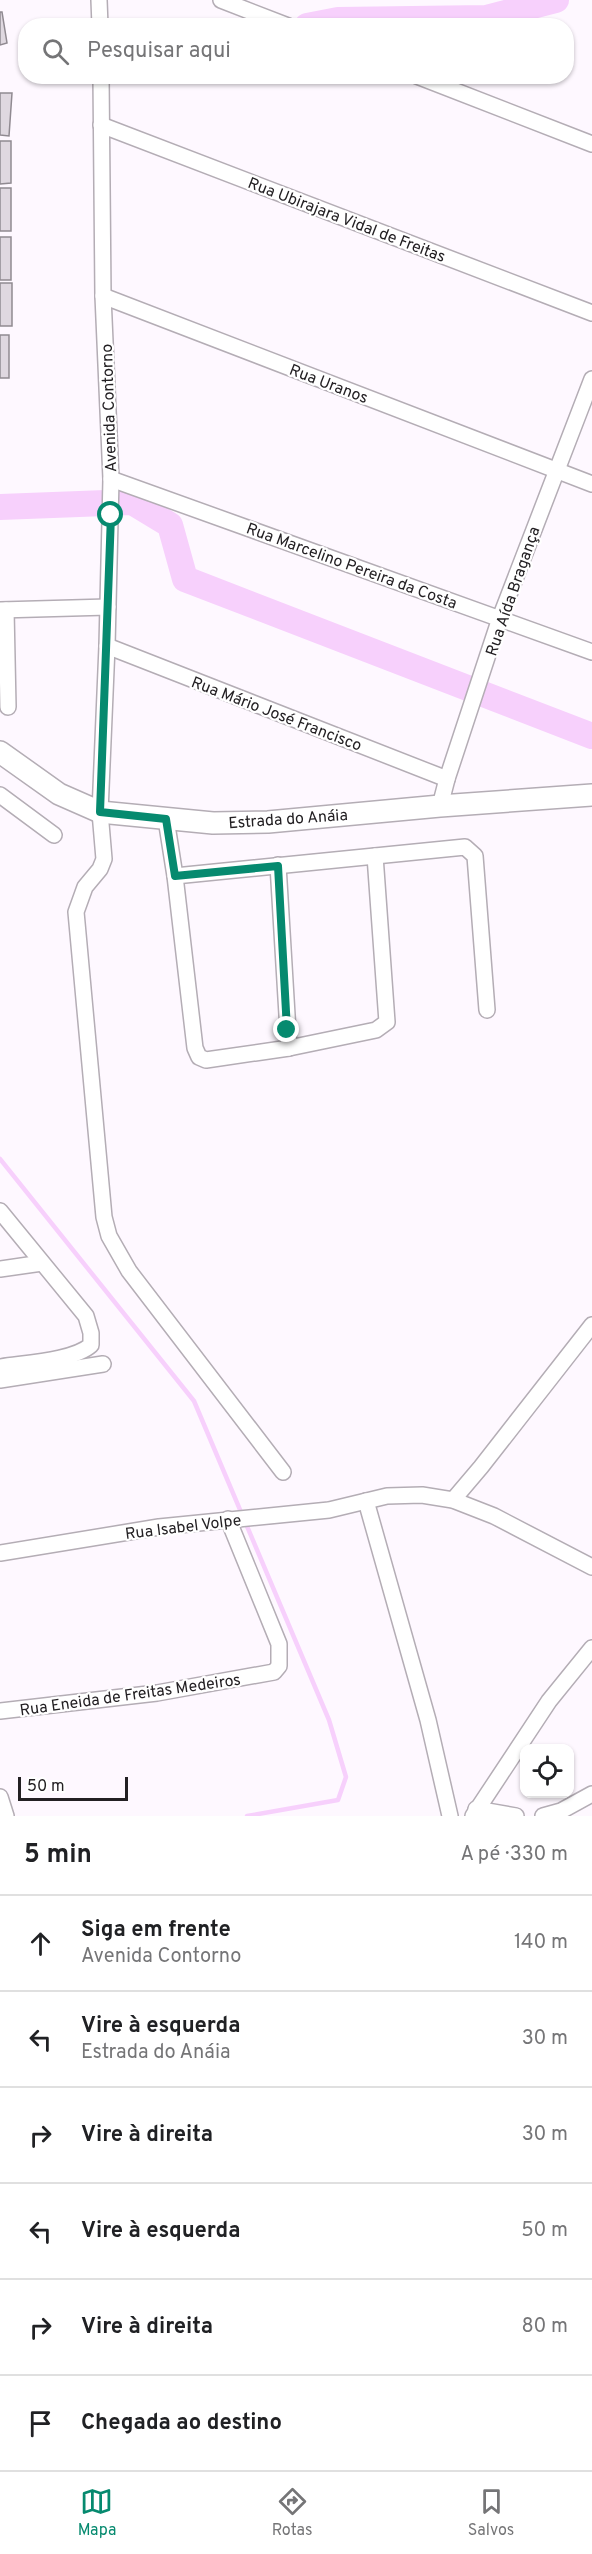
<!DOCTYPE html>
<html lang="pt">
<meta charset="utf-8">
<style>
body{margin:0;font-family:Overpass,sans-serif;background:#f2f2f2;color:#202124}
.controls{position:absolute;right:18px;bottom:18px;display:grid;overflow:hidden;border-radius:12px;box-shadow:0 2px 4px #0004}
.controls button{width:54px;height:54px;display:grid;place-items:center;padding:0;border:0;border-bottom:2px solid #e0e0e0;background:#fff;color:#202124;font:30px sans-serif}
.scale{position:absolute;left:18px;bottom:15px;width:110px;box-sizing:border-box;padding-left:6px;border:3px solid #232023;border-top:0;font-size:16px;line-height:21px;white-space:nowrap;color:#232023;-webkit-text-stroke:4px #fff;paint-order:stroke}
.stop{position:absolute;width:18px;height:18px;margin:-14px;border:4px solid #068a6f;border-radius:50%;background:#fff}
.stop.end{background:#068a6f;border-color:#fff;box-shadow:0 2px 6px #0008}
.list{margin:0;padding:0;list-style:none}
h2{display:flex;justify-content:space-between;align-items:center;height:78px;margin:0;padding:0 24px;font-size:26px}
h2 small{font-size:20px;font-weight:400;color:#757577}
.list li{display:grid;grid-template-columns:39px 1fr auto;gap:18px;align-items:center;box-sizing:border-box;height:96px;padding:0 24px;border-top:2px solid #e0e0e0}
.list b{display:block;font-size:22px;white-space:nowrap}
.list p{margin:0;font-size:20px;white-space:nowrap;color:#757577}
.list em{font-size:20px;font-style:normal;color:#757577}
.icon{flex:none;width:33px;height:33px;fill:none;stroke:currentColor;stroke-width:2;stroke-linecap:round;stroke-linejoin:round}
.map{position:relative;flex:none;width:592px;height:1816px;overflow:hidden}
.search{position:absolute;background:#fff;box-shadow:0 2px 4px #0004;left:18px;right:18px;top:18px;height:66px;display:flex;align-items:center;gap:15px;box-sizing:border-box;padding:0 21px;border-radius:24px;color:#757577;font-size:22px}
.sheet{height:654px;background:#fff}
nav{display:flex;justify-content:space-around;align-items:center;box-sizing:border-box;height:84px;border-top:2px solid #e0e0e0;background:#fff;font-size:16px;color:#757577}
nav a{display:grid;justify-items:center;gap:3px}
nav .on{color:#068a6f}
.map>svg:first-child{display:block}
</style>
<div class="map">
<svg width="592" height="1816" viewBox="0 0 592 1816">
<rect width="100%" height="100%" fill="#fef8ff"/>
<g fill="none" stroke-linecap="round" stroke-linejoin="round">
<polyline stroke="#f7d0fc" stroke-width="4.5" points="0,1159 194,1401 329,1720 346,1777 338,1800 247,1816"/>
<g stroke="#f7d0fc" stroke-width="26">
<polyline points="307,26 338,20 486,18 556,0"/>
<polyline points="0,507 132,502 170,525 185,579 592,736"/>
</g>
</g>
<g fill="#dfd8e0" stroke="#908a91" stroke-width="1.5">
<polygon points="0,12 2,12 7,43 0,45"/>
<polygon points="0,93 12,93 9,136 0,135"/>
<polygon points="0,141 11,141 11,183 0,184"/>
<rect x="0" y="188" width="11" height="43"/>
<rect x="0" y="237" width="11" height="43"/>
<rect x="0" y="283" width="12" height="43"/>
<rect x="0" y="335" width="9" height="43"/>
</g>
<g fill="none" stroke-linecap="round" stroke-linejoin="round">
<g stroke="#b4adb5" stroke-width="18">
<g id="street">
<polyline points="99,0 100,26"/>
<polyline points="221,0 288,26"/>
<polyline points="101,76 103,296 111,479 107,646 100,812 104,859 100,869 85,887 76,912 104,1217 109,1236 129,1271 283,1472"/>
<polyline points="417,76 592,144"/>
<polyline points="101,125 592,313"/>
<polyline points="103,296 592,484"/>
<polyline points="111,479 592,652"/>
<polyline points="0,610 108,607"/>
<polyline points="6,610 8,707"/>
<polyline points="107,646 447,779"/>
<polyline points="0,795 54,835"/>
<polyline points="440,806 447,779 500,618 592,379"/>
<polyline points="166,819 175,876 195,1048 199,1057 206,1060 289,1048 278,865"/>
<polyline points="175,876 465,847 475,856 487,1010"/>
<polyline points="289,1048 376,1030 387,1022 375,856"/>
<path d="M0,1211L86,1316L91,1333V1345C73,1361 24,1363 0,1367"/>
<polyline points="0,1269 42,1263"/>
<polyline points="0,1380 103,1364"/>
<polyline points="453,1500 481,1467 592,1325"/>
<polyline points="366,1501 428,1720 450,1816"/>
<polyline points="0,1553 159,1527 329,1510 387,1496 422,1495 453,1500 494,1516 592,1567"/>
<polyline points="0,1711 157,1693 274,1672 279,1666 279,1644 228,1519"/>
<polyline points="0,1797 6,1816"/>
<polyline points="476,1809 516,1816"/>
<polyline points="473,1816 549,1701 592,1648"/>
<polyline points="543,1816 561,1811 592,1794"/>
</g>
</g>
<g stroke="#b4adb5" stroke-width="24">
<polyline id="secondary" points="0,752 59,794 100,812 213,823 268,822 440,806 592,795"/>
</g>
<use href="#street" stroke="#fff" stroke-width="15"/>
<use href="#secondary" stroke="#fff" stroke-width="21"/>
</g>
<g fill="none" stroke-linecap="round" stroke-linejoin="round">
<polyline stroke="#068a6f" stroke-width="8" points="111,515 100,812 166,819 175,876 278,866 287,1030"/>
</g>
<g text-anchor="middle" stroke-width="4.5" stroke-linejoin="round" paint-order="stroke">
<g font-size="16" fill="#232023" stroke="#fff">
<text transform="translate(347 219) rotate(21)" y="6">Rua Ubirajara Vidal de Freitas</text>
<text transform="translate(329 383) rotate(21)" y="6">Rua Uranos</text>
<text transform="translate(108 408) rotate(-92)" y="6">Avenida Contorno</text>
<text transform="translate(352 565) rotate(20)" y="6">Rua Marcelino Pereira da Costa</text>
<text transform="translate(512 591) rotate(-71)" y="6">Rua Aída Bragança</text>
<text transform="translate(277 713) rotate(21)" y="6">Rua Mário José Francisco</text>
<text transform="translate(288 818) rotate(-4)" y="6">Estrada do Anáia</text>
<text transform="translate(183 1526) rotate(-7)" y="6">Rua Isabel Volpe</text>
<text transform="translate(130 1694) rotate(-8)" y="6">Rua Eneida de Freitas Medeiros</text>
</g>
</g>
</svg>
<div class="controls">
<button><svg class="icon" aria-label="locate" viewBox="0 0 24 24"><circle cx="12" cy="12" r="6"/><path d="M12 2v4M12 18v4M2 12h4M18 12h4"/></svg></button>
</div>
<div class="scale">50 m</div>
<div class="stop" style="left:111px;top:515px"></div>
<div class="stop end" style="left:287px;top:1030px"></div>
<div class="search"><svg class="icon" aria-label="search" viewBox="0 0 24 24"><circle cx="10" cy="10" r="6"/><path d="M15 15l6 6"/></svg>Pesquisar aqui</div>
</div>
<section class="sheet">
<h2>5 min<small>A pé · 330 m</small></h2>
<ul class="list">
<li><svg class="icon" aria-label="ahead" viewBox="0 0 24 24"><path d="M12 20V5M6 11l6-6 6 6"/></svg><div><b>Siga em frente</b><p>Avenida Contorno</p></div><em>140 m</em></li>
<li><svg class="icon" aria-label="left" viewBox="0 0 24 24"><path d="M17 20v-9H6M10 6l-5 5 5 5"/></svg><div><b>Vire à esquerda</b><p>Estrada do Anáia</p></div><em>30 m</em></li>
<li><svg class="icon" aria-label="right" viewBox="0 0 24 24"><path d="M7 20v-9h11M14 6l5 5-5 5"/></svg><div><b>Vire à direita</b></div><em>30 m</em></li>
<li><svg class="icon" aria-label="left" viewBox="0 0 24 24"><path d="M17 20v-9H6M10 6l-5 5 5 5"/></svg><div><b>Vire à esquerda</b></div><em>50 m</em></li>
<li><svg class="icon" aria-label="right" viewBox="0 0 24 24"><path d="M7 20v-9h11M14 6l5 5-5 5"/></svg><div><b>Vire à direita</b></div><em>80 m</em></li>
<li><svg class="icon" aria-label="arrive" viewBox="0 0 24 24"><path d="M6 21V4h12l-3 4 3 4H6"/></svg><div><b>Chegada ao destino</b></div></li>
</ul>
</section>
<nav>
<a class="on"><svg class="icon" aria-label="map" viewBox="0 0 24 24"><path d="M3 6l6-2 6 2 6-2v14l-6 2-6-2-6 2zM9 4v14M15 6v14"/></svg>Mapa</a>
<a><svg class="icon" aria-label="directions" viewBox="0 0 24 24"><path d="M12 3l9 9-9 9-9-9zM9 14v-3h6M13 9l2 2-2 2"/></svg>Rotas</a>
<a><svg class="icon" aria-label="saved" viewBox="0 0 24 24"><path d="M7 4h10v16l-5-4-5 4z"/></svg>Salvos</a>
</nav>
